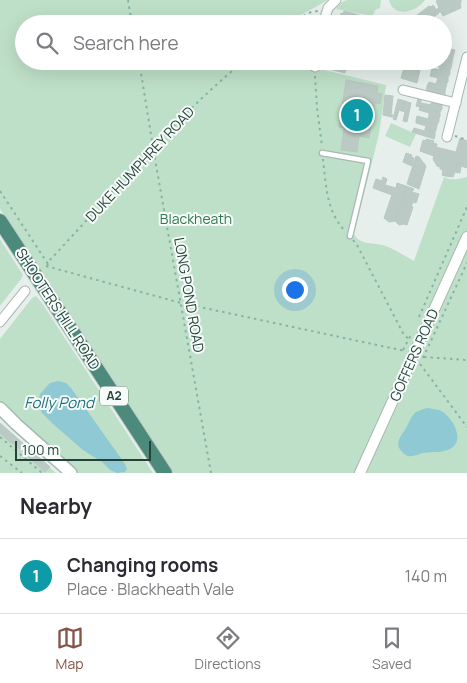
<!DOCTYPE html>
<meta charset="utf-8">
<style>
body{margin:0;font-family:Manrope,sans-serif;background:#f2f2f3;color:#2b2b33}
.scale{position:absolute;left:15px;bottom:12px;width:136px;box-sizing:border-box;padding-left:5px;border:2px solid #24423a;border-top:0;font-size:14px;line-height:18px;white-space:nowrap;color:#24423a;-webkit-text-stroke:4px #f7fbf9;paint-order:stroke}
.you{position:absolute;left:294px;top:289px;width:18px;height:18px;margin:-12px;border:4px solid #fff;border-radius:50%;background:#1a73e8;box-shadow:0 0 0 8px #1a73e833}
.badge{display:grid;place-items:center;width:32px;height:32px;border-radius:50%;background:#855347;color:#fff;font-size:16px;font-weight:700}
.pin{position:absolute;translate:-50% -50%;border:2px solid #fff;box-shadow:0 1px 5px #0006}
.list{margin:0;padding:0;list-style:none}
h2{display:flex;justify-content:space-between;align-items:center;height:65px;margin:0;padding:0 20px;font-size:21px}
h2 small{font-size:16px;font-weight:400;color:#7c7c81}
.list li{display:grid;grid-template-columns:32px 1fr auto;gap:15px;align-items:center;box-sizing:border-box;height:75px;padding:0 20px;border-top:1px solid #e1e1e2}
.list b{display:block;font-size:19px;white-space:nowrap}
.list p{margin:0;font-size:16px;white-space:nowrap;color:#7c7c81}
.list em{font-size:16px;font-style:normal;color:#7c7c81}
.icon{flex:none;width:28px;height:28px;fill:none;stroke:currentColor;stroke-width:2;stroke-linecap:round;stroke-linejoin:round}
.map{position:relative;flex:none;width:467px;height:473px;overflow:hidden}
.search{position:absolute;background:#fff;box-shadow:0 5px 20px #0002;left:15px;right:15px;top:15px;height:55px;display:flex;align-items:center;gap:12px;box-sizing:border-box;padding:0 18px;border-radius:28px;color:#7c7c81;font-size:19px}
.sheet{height:140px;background:#fff}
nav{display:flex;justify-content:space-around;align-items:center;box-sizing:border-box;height:70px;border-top:1px solid #e1e1e2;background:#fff;font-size:14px;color:#7c7c81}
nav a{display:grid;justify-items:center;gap:2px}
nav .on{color:#855347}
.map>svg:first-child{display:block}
</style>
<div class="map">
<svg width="467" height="473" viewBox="0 0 467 473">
<rect width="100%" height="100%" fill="#e6efeb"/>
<g fill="#bfe0c8">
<path d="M0,0H328L301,15L303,19L316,22L317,24H24V61H313L312,67L386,85L379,134L354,234C360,246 375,242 386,246C396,250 405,256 414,261L444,177C451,181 460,179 467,177V473H173L0,209Z"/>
<polygon points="347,0 381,0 380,8 375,10 373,15 367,15 336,9 342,2"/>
<path d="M389,0H425C416,12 394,19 389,0Z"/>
<polygon points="391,123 416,134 410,147 385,136"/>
<polygon points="0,239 23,275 21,279 0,306"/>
<polygon points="36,296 42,303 153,473 78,473 0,403 0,339 32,298"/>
<polygon points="0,423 56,473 0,473"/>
</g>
<g fill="#8ec9d4">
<polygon points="58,381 66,383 71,388 125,464 127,469 125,472 117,473 110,470 102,462 83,450 53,424 42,413 39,406 38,402 40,394 50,383"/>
<path d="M427,408C431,409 435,409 439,410C450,414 465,437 453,447C443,454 434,451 423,453C419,454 413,457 408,456C407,456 403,453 402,452C394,443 401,436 406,428C409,423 411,416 416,412C420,410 424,409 427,408Z"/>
</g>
<g fill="#bbcac4" stroke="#b8c9c2">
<polygon points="439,0 440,1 440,0 447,0 452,12 443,16 441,12 439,12 437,9 439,8 436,1"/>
<polygon points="447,0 461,0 461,3 460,3 461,8 452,12"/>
<polygon points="433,5 439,13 430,20 431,22 428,24 413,24 412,21 413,20 412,19 429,6 431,7"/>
<polygon points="344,11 359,15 358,24 339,24 341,13 343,14"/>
<polygon points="443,47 455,50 453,57 443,54"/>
<polygon points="443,54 453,57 452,63 443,61"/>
<polygon points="329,61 349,61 346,71 345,71 345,73 329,69 330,67 328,67"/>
<polygon points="406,61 415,61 413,68 420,70 417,83 401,78"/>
<polygon points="433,61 443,61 452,63 451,68 450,70 432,65"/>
<polygon points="440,67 450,70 450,74 448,77 431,73 432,68 439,70"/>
<polygon points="431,73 448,77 448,82 447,83 437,81 438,78 430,76"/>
<polygon points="346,80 378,86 377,93 382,94 380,104 375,103 369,138 359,136 357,152 341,150 344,128 339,127"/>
<polygon points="437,81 447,83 445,91 427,86 429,82 436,84"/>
<polygon points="427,86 445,91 445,95 443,97 426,93"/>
<polygon points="385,95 393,96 391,115 393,115 392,117 383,115"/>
<polygon points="398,99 405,101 402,111 399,110 396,120 393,119"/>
<polygon points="418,99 421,100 421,103 431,105 431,103 442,105 442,109 440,112 416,106"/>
<polygon points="405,101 411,103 407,122 403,121 405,112 402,111"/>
<polygon points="420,107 440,112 440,117 439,118 429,116 429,113 419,110"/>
<polygon points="417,116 428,119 429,116 439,118 439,121 437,125 416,120"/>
<polygon points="416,120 437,125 436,130 435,132 425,129 426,126 416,123"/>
<polygon points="414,128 425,131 425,129 435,132 435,136 434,139 412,132"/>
<polygon points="460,138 467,141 467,168 461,166 460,173 455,172 453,177 445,176 442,175 443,170 440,169 440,167 437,166 433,159 434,156 420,151 423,140 426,141 426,139 434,141 433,143 437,144 436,147 456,152"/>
<polygon points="406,153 412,155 411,157 414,158 412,166 403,162"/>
<polygon points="416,156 419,157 426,166 419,189 407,184"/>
<polygon points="383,177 387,179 385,185 396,188 397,183 406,186 395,221 389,222 384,218 392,195 373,188 376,179 382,181"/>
<polygon points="406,186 414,189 412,192 419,194 416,203 413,202 411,207 401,203"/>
<polygon points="401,203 413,207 407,225 404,224 399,225 395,221"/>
<polygon points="0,423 50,467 45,472 13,443 12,444 0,433"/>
</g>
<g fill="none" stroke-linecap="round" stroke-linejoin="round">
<g stroke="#a8b8b2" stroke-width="7">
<polyline id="service" points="322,153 368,161 350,236"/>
</g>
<g stroke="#a8b8b2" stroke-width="11">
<g id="minor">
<polyline points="323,24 328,8 336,0"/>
<polyline points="315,67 316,61"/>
<polyline points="403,90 456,103"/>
<polyline points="447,137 467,57"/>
<polyline points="0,322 25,291"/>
</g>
</g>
<g stroke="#a8b8b2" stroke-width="12">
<polyline id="tertiary" points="360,473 467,237"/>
</g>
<g stroke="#a4bbb3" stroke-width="14">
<polyline id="secondary" points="0,408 16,424 71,473"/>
</g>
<g stroke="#c2cac8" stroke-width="16">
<polyline id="trunk" points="0,221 165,473"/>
</g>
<g stroke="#86b3a5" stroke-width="2" stroke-dasharray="2.5 4" stroke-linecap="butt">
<polyline points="128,0 132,24"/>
<polyline points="293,24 308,13 318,11"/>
<polyline points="139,61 156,165 211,473"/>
<polyline points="315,76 317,108 322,146"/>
<polyline points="455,136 467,140"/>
<path d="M323,159C326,184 326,211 345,231"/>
<polyline points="0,191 48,264"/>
<polyline points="353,240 357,245 404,335 410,340"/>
<polyline points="46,266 181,303 405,351"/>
<path d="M47,266L49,261C113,193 172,120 244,61"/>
<polyline points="419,317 467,207"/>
<polyline points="403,350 412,333"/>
<polyline points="424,357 467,360"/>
<polyline points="423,358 467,263"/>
<polyline points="420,364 467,427"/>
<polyline points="0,437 42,473"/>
<polyline points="0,456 22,473"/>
</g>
<use href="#service" stroke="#fff" stroke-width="4.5"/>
<use href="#minor" stroke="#fff" stroke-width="9"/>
<use href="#tertiary" stroke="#fff" stroke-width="10"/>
<use href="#secondary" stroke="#fff" stroke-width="11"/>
<use href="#trunk" stroke="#4c8a7c" stroke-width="14"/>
</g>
<g text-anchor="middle" stroke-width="4" stroke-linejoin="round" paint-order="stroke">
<rect fill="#f7fbf9" stroke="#637a73" stroke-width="1" x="100" y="386.5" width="28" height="19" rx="4"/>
<g font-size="12" font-weight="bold" fill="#24423a">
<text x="114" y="400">A2</text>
</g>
<g font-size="14" fill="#24423a" stroke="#f7fbf9">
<text transform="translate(140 164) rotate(-47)" y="5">DUKE HUMPHREY ROAD</text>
<text transform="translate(189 295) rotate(80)" y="5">LONG POND ROAD</text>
<text transform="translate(58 309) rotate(57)" y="5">SHOOTERS HILL ROAD</text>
<text transform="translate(414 355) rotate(-66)" y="5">GOFFERS ROAD</text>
</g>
<g font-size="14" fill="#2d7a4b" stroke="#f7fbf9">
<text x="196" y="224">Blackheath</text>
</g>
<g font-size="15" font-style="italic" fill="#1c6f80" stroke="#f7fbf9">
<text x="59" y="408">Folly Pond</text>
</g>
</g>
</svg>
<div class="scale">100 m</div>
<div class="you"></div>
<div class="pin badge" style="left:357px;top:115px;background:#0f9aa8">1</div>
<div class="search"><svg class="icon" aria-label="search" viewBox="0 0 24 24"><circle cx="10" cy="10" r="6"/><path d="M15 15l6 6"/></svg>Search here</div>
</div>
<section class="sheet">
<h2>Nearby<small></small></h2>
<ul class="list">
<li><span class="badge" style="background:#0f9aa8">1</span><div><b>Changing rooms</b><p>Place · Blackheath Vale</p></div><em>140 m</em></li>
</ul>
</section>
<nav>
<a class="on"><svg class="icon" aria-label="map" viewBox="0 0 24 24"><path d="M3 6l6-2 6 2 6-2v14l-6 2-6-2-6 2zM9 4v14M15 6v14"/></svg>Map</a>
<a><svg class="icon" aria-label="directions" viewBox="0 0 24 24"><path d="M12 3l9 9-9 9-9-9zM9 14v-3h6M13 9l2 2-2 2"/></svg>Directions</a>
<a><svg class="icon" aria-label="saved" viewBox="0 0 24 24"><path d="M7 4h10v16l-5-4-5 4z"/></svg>Saved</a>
</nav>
